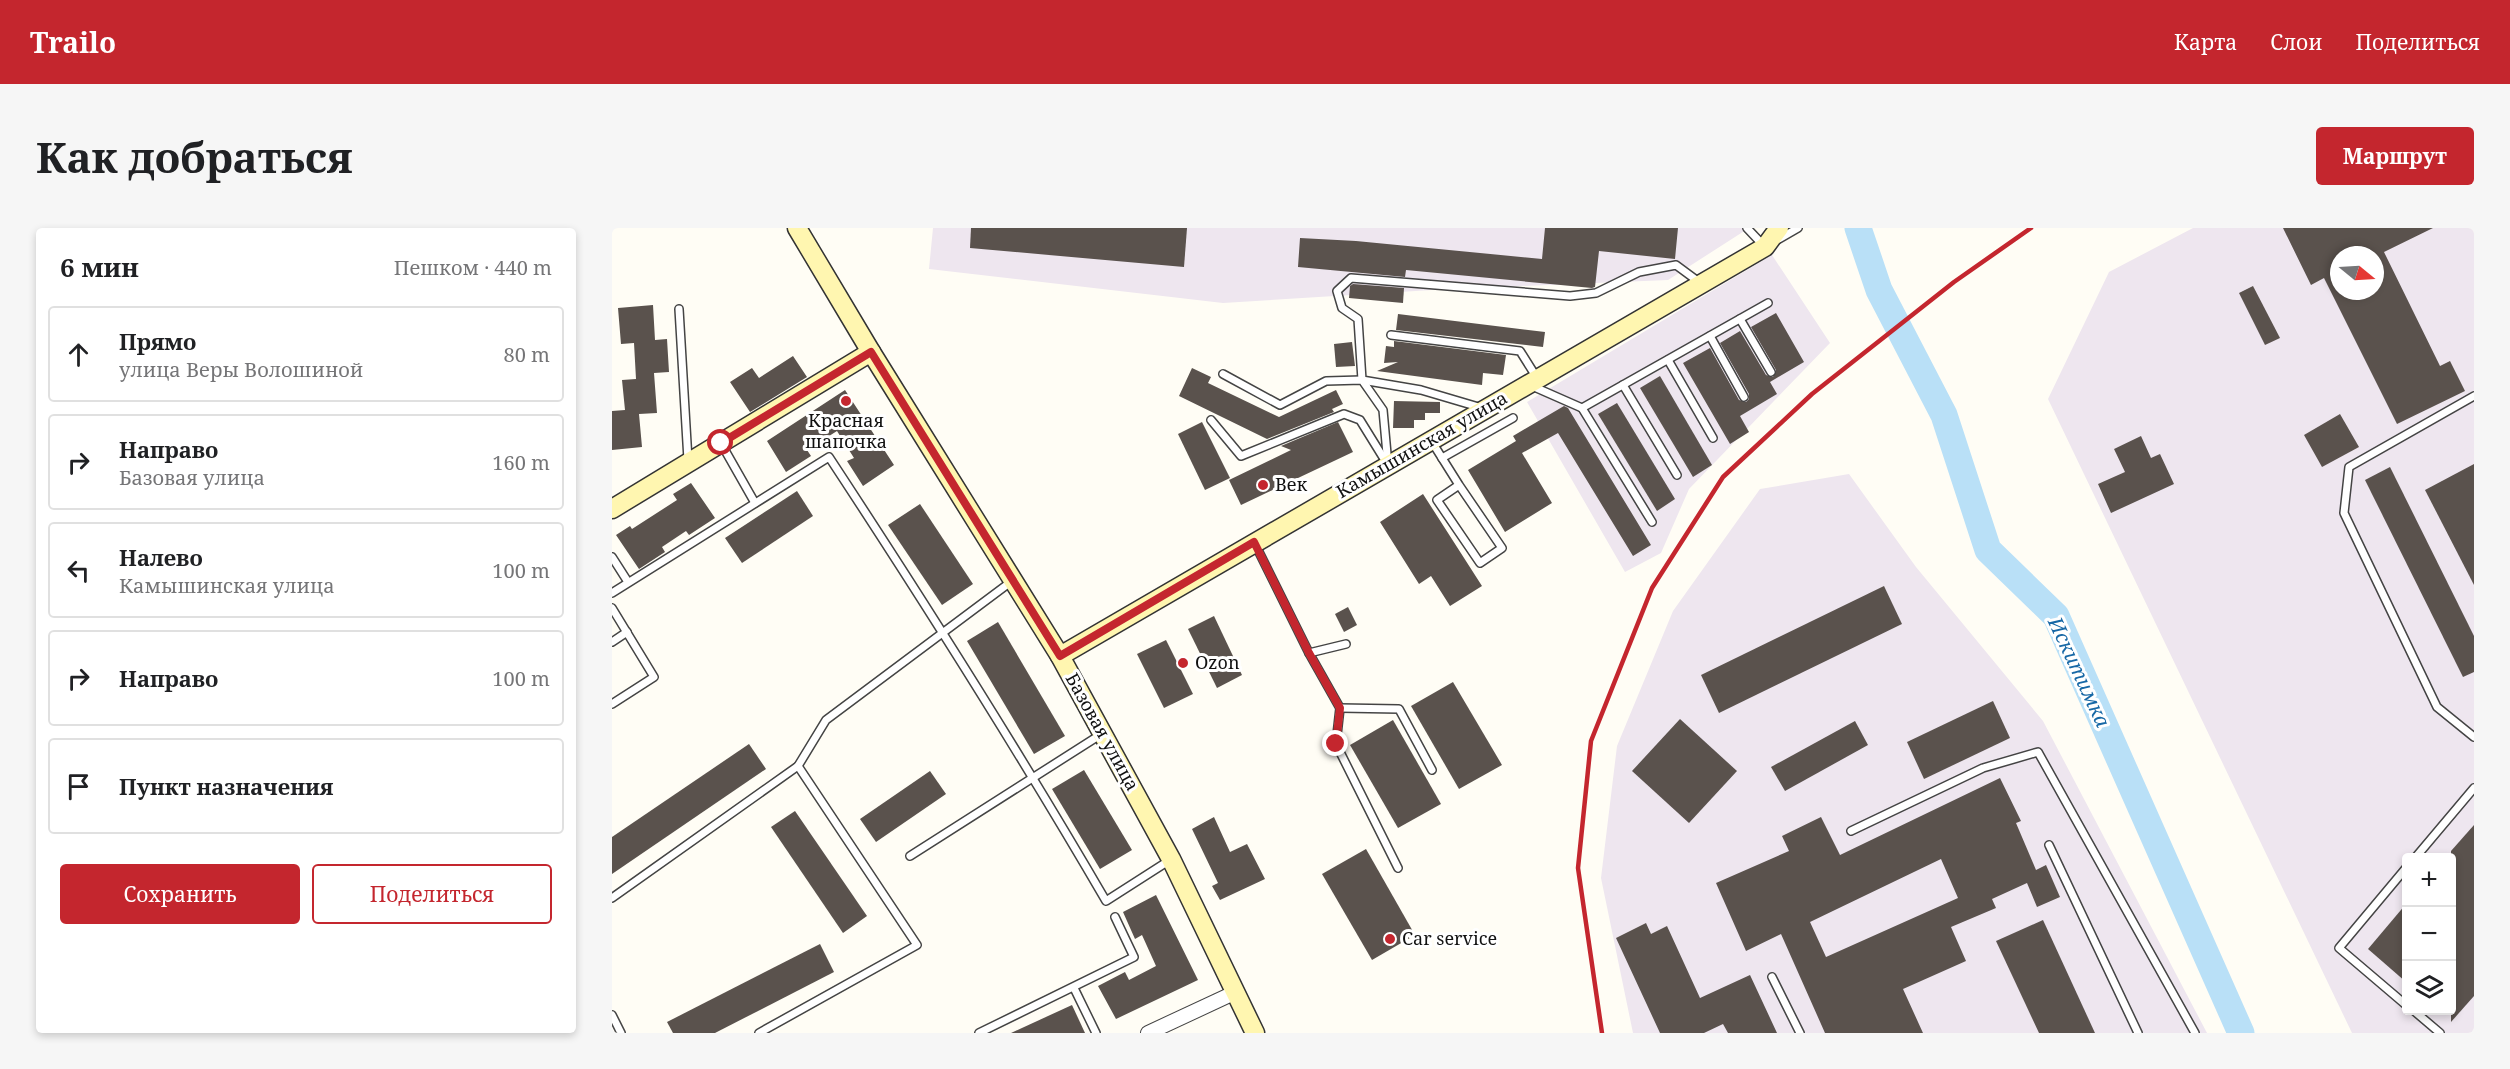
<!DOCTYPE html>
<html lang="ru">
<meta charset="utf-8">
<style>
body{margin:0;font-family:"Noto Serif",serif;background:#f6f6f6;color:#202124}
.controls{position:absolute;right:18px;bottom:18px;display:grid;overflow:hidden;border-radius:6px;box-shadow:0 3px 9px #0003}
.controls button{width:54px;height:54px;display:grid;place-items:center;padding:0;border:0;border-bottom:2px solid #e0e0e0;background:#fff;color:#202124;font:30px sans-serif}
.compass{position:absolute;left:1718px;top:18px;width:54px;height:54px;border-radius:50%;background:#fff;box-shadow:0 3px 9px #0003;rotate:108deg}
.stop{position:absolute;width:18px;height:18px;margin:-14px;border:4px solid #c4262e;border-radius:50%;background:#fff}
.stop.end{background:#c4262e;border-color:#fff;box-shadow:0 2px 6px #0008}
.list{margin:0;padding:0;list-style:none}
h2{display:flex;justify-content:space-between;align-items:center;height:78px;margin:0;padding:0 24px;font-size:26px}
h2 small{font-size:20px;font-weight:400;color:#757577}
.list li{display:grid;grid-template-columns:39px 1fr auto;gap:18px;align-items:center;box-sizing:border-box;height:96px;margin:0 12px 12px;padding:0 12px;border:2px solid #e0e0e0;border-radius:6px}
.list b{display:block;font-size:22px;white-space:nowrap}
.list p{margin:0;font-size:20px;white-space:nowrap;color:#757577}
.list em{font-size:20px;font-style:normal;color:#757577}
.actions{display:flex;gap:12px;padding:18px 24px}
.actions a{flex:1;padding:14px 0;border:2px solid #c4262e;border-radius:6px;text-align:center;font-size:21px;color:#c4262e}
.actions .main{background:#c4262e;color:#fff}
.icon{flex:none;width:33px;height:33px;fill:none;stroke:currentColor;stroke-width:2;stroke-linecap:round;stroke-linejoin:round}
.map{position:relative;flex:none;width:1862px;height:805px;overflow:hidden;border-radius:6px}
header{display:flex;align-items:center;gap:36px;box-sizing:border-box;height:84px;padding:0 30px;background:#c4262e;color:#fff}
header strong{font-size:28px}
nav{display:flex;gap:33px;margin-inline-start:auto;font-size:21px}
.intro{display:flex;align-items:center;justify-content:space-between;box-sizing:border-box;height:144px;padding:0 36px}
h1{margin:0;font-size:42px}
.button{padding:15px 27px;border-radius:6px;background:#c4262e;color:#fff;font-size:21px;font-weight:700}
main{display:flex;gap:36px;padding:0 36px}
aside{flex:1;background:#fff;border-radius:6px;box-shadow:0 3px 9px #0003}
.map>svg:first-child{display:block}
</style>
<header>
<strong>Trailo</strong>
<nav><a>Карта</a><a>Слои</a><a>Поделиться</a></nav>
</header>
<div class="intro"><h1>Как добраться</h1><a class="button">Маршрут</a></div>
<main>
<aside>
<h2>6 мин<small>Пешком · 440 m</small></h2>
<ul class="list">
<li><svg class="icon" aria-label="ahead" viewBox="0 0 24 24"><path d="M12 20V5M6 11l6-6 6 6"/></svg><div><b>Прямо</b><p>улица Веры Волошиной</p></div><em>80 m</em></li>
<li><svg class="icon" aria-label="right" viewBox="0 0 24 24"><path d="M7 20v-9h11M14 6l5 5-5 5"/></svg><div><b>Направо</b><p>Базовая улица</p></div><em>160 m</em></li>
<li><svg class="icon" aria-label="left" viewBox="0 0 24 24"><path d="M17 20v-9H6M10 6l-5 5 5 5"/></svg><div><b>Налево</b><p>Камышинская улица</p></div><em>100 m</em></li>
<li><svg class="icon" aria-label="right" viewBox="0 0 24 24"><path d="M7 20v-9h11M14 6l5 5-5 5"/></svg><div><b>Направо</b></div><em>100 m</em></li>
<li><svg class="icon" aria-label="arrive" viewBox="0 0 24 24"><path d="M6 21V4h12l-3 4 3 4H6"/></svg><div><b>Пункт назначения</b></div></li>
</ul>
<div class="actions"><a class="main">Сохранить</a><a>Поделиться</a></div>
</aside>
<div class="map">
<svg width="1862" height="805" viewBox="0 0 1862 805">
<rect width="100%" height="100%" fill="#fffdf5"/>
<g fill="#eee6ef" fill-rule="evenodd">
<polygon points="321,0 1137,0 1056,52 836,61 611,75 317,41"/>
<path d="M1581,0H1862V805H1740L1436,171L1497,44ZM1727,27H1763V63H1727ZM1794,630H1840V782H1794Z"/>
<polygon points="1160,27 1218,115 1077,261 1049,325 1013,344 915,174"/>
<polygon points="1237,246 1304,339 1431,493 1595,805 1021,805 989,650 1005,518 1061,383 1148,261"/>
</g>
<g fill="none" stroke-linecap="round" stroke-linejoin="round">
<polyline stroke="#b9e0f7" stroke-width="27" points="1246,0 1267,62 1332,187 1376,322 1444,388 1629,805"/>
</g>
<g fill="#5a524d" fill-rule="evenodd">
<polygon points="359,0 575,0 572,39 358,20"/>
<polygon points="933,0 1066,0 1063,31 987,23 983,59 980,60 794,42 793,49 686,39 688,10 744,13 930,31"/>
<path d="M1671,0H1821L1772,24L1828,138L1838,133L1853,163L1785,196L1712,50L1699,57ZM1727,27H1763V63H1727Z"/>
<polygon points="741,56 792,60 791,75 737,70 738,58"/>
<polygon points="1641,58 1668,110 1653,117 1627,65"/>
<polygon points="41,77 43,112 55,111 57,144 42,145 45,185 27,186 30,219 0,222 0,183 13,182 10,152 24,151 22,115 9,116 6,80"/>
<polygon points="1164,85 1192,134 1158,154 1165,166 1128,188 1137,204 1118,216 1071,135 1098,120 1127,172 1134,174 1137,171 1137,166 1108,115 1128,103 1154,147 1161,149 1164,142 1139,99"/>
<polygon points="786,86 933,104 931,119 784,102"/>
<polygon points="782,113 894,127 891,147 871,145 870,157 765,143 786,134 772,135 774,118 782,119"/>
<polygon points="740,114 743,138 724,139 722,116"/>
<polygon points="181,128 195,149 138,184 118,154 140,140 147,150"/>
<polygon points="580,140 599,149 596,155 667,189 724,162 731,176 720,181 722,184 655,211 567,168"/>
<polygon points="1048,148 1100,237 1081,249 1028,160"/>
<polygon points="233,162 282,237 251,258 235,233 242,230 225,203 195,222 199,228 174,244 155,213"/>
<polygon points="782,173 828,174 828,185 813,185 813,192 802,192 802,200 781,200"/>
<polygon points="1005,175 1063,271 1045,283 986,186"/>
<polygon points="952,178 956,180 1039,317 1021,328 946,205 910,225 940,275 893,304 856,242 904,213 901,208"/>
<polygon points="1728,186 1747,219 1710,239 1692,207"/>
<polygon points="590,194 618,250 593,262 566,206"/>
<polygon points="726,194 741,224 629,277 617,252 679,222 669,218"/>
<polygon points="1529,208 1539,230 1548,226 1562,256 1499,285 1486,256 1513,244 1502,221"/>
<polygon points="1862,236 1862,357 1813,262"/>
<polygon points="1778,239 1862,408 1862,444 1851,449 1753,252"/>
<polygon points="79,255 103,290 77,307 74,303 50,319 53,324 27,341 4,307 18,298 20,301 65,272 61,266"/>
<polygon points="185,263 201,288 130,335 113,310"/>
<polygon points="811,266 870,358 838,378 819,348 807,356 768,294"/>
<polygon points="308,276 361,356 330,377 276,297"/>
<polygon points="1272,358 1290,396 1107,485 1089,447"/>
<polygon points="736,379 745,397 732,404 723,386"/>
<polygon points="602,388 630,447 605,460 576,401"/>
<polygon points="386,394 453,508 422,526 355,413"/>
<polygon points="554,412 581,466 552,480 525,426"/>
<polygon points="841,454 890,537 847,561 799,478"/>
<polygon points="1381,473 1398,510 1312,551 1295,514"/>
<polygon points="1068,491 1125,543 1077,595 1020,543"/>
<polygon points="781,492 829,576 786,600 738,517"/>
<polygon points="1243,493 1256,517 1173,563 1159,539"/>
<polygon points="137,516 154,541 0,646 0,609"/>
<polygon points="472,542 520,622 488,641 440,561"/>
<polygon points="318,543 334,566 264,614 248,591"/>
<path d="M1388,550L1409,593L1404,595L1424,642L1434,637L1448,669L1425,679L1415,655L1380,671L1384,680L1339,699L1354,733L1291,761L1311,805H1213L1169,706L1134,723L1104,655L1177,623L1170,608L1209,589L1228,627ZM1329,631L1346,670L1214,729L1198,694Z"/>
<polygon points="183,583 255,688 231,705 159,599"/>
<polygon points="602,589 618,624 635,616 653,651 608,672 600,658 606,655 580,601"/>
<polygon points="1862,597 1862,768 1839,794 1839,623"/>
<polygon points="754,621 803,707 760,732 710,646"/>
<polygon points="544,667 586,752 504,791 486,758 513,744 517,752 544,738 530,707 523,711 511,684"/>
<polygon points="1794,676 1794,754 1756,721"/>
<polygon points="1431,692 1483,805 1427,805 1384,713"/>
<polygon points="1034,695 1039,706 1055,698 1088,770 1138,747 1165,805 1116,805 1111,796 1092,805 1048,805 1004,710"/>
<polygon points="208,716 222,744 103,805 61,805 55,794"/>
<polygon points="460,777 473,805 399,805"/>
</g>
<g fill="none" stroke-linecap="round" stroke-linejoin="round">
<g stroke="#444" stroke-width="10">
<g id="lane">
<polyline points="1135,0 1152,18"/>
<polyline points="1167,11 1186,0"/>
<polyline points="67,81 76,232"/>
<polyline points="1128,91 1159,144"/>
<polyline points="779,107 908,123 925,150"/>
<polyline points="1098,108 1132,169"/>
<polyline points="1056,132 1101,210"/>
<polyline points="611,146 668,177 714,153 750,152 771,182 776,237"/>
<polyline points="1011,157 1065,247"/>
<polyline points="920,158 970,180 1156,75"/>
<polyline points="1862,168 1737,239 1732,285 1825,479 1862,509"/>
<polyline points="870,180 809,162 750,152 746,91 730,80 725,63 739,50 958,68 984,65 1027,44 1064,37 1087,54"/>
<polyline points="970,180 1040,294"/>
<polyline points="599,192 629,228 732,186 748,192 774,234"/>
<polyline points="820,214 847,257 825,272 868,335 890,320 847,257"/>
<polyline points="110,217 143,275"/>
<polyline points="830,230 901,190"/>
<polyline points="643,316 697,425 728,480 724,516 786,640"/>
<polyline points="0,329 16,354"/>
<path d="M0,365L217,229C313,375 406,522 494,673L558,632"/>
<polyline points="0,380 42,449 0,476"/>
<polyline points="0,414 15,404"/>
<polyline points="697,425 734,416"/>
<polyline points="728,480 787,481 820,542"/>
<polyline points="1239,603 1371,540 1426,524 1583,805"/>
<polyline points="1437,617 1526,805"/>
<polyline points="298,628 488,507"/>
<polyline points="1803,630 1862,560"/>
<polyline points="1794,640 1727,720 1794,777"/>
<polyline points="0,670 186,538 214,492 400,353"/>
<polyline points="1160,749 1188,805"/>
<polyline points="462,760 484,805"/>
<polyline points="1801,782 1828,805"/>
<polyline points="0,787 9,805"/>
<polyline points="147,805 305,717 186,538"/>
<polyline points="367,805 522,729 503,689"/>
</g>
</g>
<g stroke="#444" stroke-width="16">
<polyline id="street" points="536,805 624,764"/>
</g>
<g stroke="#333" stroke-width="21">
<g id="secondary">
<polyline points="185,0 259,124 448,428 559,631 643,805"/>
<polyline points="0,281 259,124"/>
<polyline points="448,428 1153,19 1167,0"/>
</g>
</g>
<use href="#lane" stroke="#fff" stroke-width="7"/>
<use href="#street" stroke="#fff" stroke-width="14"/>
<use href="#secondary" stroke="#fff6b0" stroke-width="18"/>
<polyline stroke="#c4262e" stroke-width="4.5" points="990,805 966,640 979,513 1040,360 1111,249 1200,166 1342,54 1419,0"/>
</g>
<g fill="none" stroke-linecap="round" stroke-linejoin="round">
<polyline stroke="#c4262e" stroke-width="8" points="109,215 259,124 448,428 642,314 697,425 728,480 724,516"/>
</g>
<g fill="#c4262e" stroke="#fff" stroke-width="2">
<circle cx="234" cy="173" r="6"/>
<circle cx="651" cy="257" r="6"/>
<circle cx="571" cy="435" r="6"/>
<circle cx="778" cy="711" r="6"/>
</g>
<g text-anchor="middle" stroke-width="6" stroke-linejoin="round" paint-order="stroke">
<g font-size="18" fill="#111" stroke="#fff" text-anchor="start">
<text x="234" y="199" text-anchor="middle">Красная<tspan x="234" dy="21">шапочка</tspan></text>
<text x="663" y="263">Век</text>
<text x="583" y="441">Ozon</text>
<text x="790" y="717">Car service</text>
</g>
<g font-size="18" fill="#111" stroke="#fff">
<text transform="translate(810 217) rotate(-30)" y="6">Камышинская улица</text>
<text transform="translate(490 504) rotate(61)" y="6">Базовая улица</text>
</g>
<g font-size="20" font-style="italic" fill="#1768a6" stroke="#fff">
<text transform="translate(1467 444) rotate(65)" y="7">Искитимка</text>
</g>
</g>
</svg>
<div class="controls">
<button>+</button>
<button>−</button>
<button><svg class="icon" aria-label="layers" viewBox="0 0 24 24"><path d="M12 4l9 5-9 5-9-5zM3 14l9 5 9-5"/></svg></button>
</div>
<svg class="compass" viewBox="-18 -18 36 36"><path d="M0-13l5 13h-10z" fill="#e53935"/><path d="M0 13l5-13h-10z" fill="#757577"/></svg>
<div class="stop" style="left:109px;top:215px"></div>
<div class="stop end" style="left:724px;top:516px"></div>
</div>
</main>
